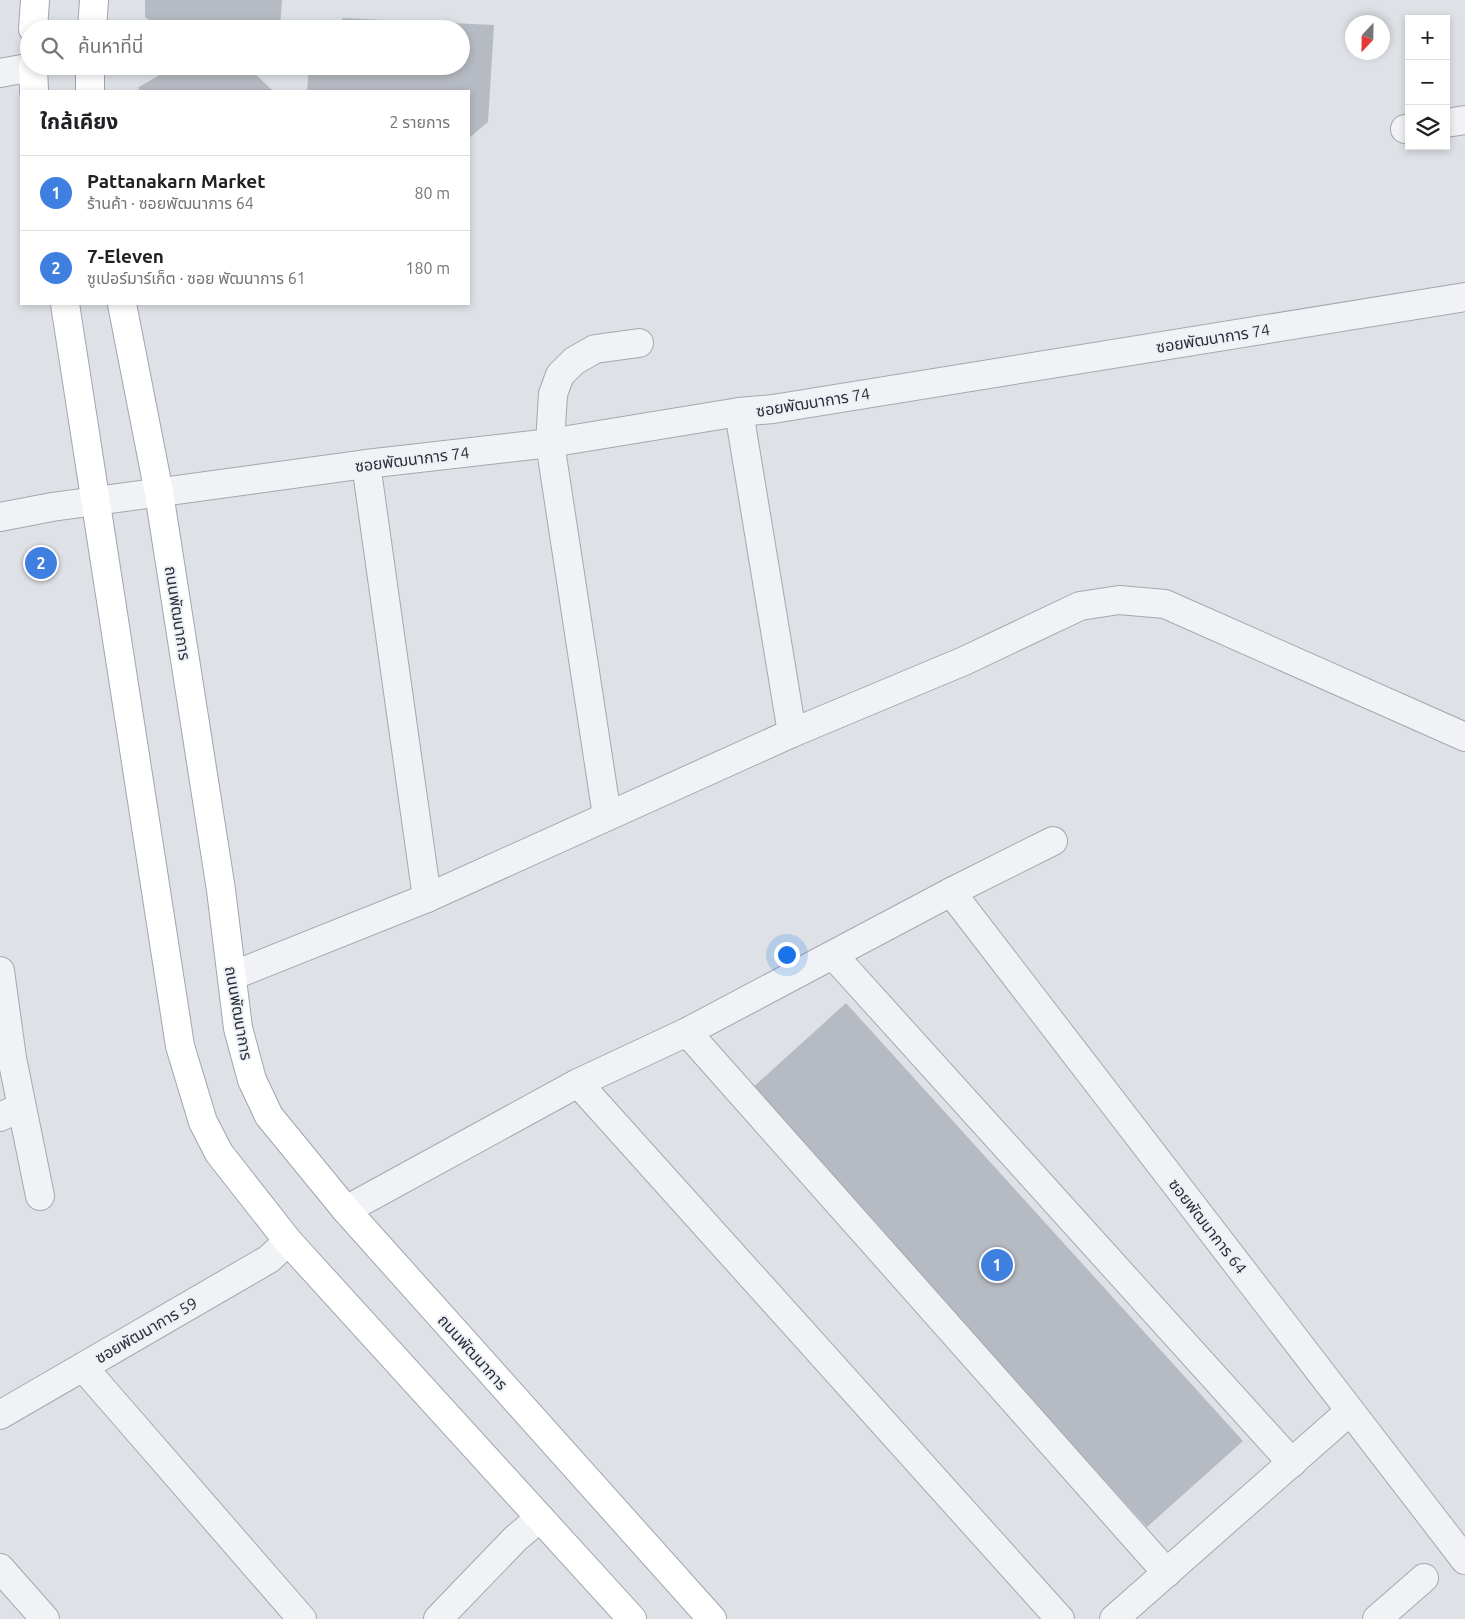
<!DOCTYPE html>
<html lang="th">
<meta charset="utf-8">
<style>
body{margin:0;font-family:Ubuntu,"Noto Sans Thai",sans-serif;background:#f6f6f6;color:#202124}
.controls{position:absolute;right:15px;top:15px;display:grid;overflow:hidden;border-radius:0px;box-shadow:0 2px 8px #0003}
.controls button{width:45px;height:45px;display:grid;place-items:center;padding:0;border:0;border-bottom:1px solid #e0e0e0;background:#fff;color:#202124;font:25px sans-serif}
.compass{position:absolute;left:1345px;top:15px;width:45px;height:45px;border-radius:50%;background:#fff;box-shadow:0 2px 8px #0003;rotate:202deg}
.you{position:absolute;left:786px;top:954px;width:18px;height:18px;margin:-12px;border:4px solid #fff;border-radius:50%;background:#1a73e8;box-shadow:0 0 0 8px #1a73e833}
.badge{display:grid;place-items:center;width:32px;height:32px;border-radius:50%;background:#7c3aed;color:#fff;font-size:16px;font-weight:700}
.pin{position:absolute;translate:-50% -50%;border:2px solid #fff;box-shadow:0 1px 5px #0006}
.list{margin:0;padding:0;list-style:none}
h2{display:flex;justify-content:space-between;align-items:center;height:65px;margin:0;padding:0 20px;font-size:21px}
h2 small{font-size:16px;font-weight:400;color:#757577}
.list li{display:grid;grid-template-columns:32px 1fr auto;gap:15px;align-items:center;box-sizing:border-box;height:75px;padding:0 20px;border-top:1px solid #e0e0e0}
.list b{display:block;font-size:19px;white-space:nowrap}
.list p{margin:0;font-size:16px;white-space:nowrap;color:#757577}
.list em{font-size:16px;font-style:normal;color:#757577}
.icon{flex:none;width:28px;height:28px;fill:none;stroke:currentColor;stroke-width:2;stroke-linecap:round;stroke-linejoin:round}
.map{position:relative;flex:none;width:1465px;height:1619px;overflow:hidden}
.search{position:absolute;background:#fff;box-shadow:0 2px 8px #0003;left:20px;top:20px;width:450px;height:55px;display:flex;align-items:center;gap:12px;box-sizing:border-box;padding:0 18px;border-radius:28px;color:#757577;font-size:19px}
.panel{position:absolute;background:#fff;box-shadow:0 2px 8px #0003;left:20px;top:90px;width:450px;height:215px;border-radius:0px}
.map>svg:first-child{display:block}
</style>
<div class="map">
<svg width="1465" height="1619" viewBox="0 0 1465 1619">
<rect width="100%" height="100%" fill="#dee1e6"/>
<g fill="#b6bac2">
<polygon points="145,0 282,0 280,29 163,29 145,17"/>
<polygon points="343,18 494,25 488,122 469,138 469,91 307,91 309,66 461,66 461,29 335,29"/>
<polygon points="175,66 247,66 273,91 139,91 139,87"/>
<polygon points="846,1003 1243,1441 1147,1527 750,1090"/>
</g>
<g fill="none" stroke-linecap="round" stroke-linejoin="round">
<g stroke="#a4a8af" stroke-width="30">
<g id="minor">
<polyline points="0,73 33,67"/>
<polyline points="1446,123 1465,120"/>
<polyline points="1405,129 1409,128"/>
<polyline points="739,412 792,733"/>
<polyline points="366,464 427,898"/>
<polyline points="0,517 52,507 366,464 550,443 739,412 773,409 1465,297"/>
<polyline points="607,816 550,443 553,394 560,375 574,361 595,349 639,343"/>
<polyline points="951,892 1465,1560"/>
<polyline points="834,956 1292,1463"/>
<polyline points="0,971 12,1058 40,1196"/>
<polyline points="232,976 427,898 792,733 964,661 1080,606 1119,600 1165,604 1465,737"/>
<polyline points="687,1032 1167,1573"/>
<polyline points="578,1083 1060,1619"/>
<polyline points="0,1117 21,1107"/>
<polyline points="346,1210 578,1083 687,1032 951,892 1053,841"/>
<polyline points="83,1367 302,1619"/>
<polyline points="0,1415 269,1259 288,1241"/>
<polyline points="0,1568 45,1619"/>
<polyline points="438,1619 516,1538 540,1518"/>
<polyline points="1114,1619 1350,1411"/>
<polyline points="1377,1619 1424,1578"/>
</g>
</g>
<g stroke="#9fa5b1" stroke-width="30">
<g id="major">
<polyline points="33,29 35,0"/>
<polyline points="92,29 94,0"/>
<polyline points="33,66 34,91"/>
<polyline points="90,66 90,91"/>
<polyline points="65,304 180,1046 203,1122 219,1153 288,1241 632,1619"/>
<polyline points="122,304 159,493 221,890 238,1028 252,1080 269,1116 346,1210 712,1619"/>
</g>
</g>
<use href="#minor" stroke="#f0f2f5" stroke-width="28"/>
<use href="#major" stroke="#fff" stroke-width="28"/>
</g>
<g text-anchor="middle" stroke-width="4" stroke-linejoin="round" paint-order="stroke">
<g font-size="16" fill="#292f3b" stroke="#edf0f4">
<text transform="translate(1213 338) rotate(-9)" y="6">ซอยพัฒนาการ 74</text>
<text transform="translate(813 402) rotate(-9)" y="6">ซอยพัฒนาการ 74</text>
<text transform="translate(412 459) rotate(-7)" y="6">ซอยพัฒนาการ 74</text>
<text transform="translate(178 613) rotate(81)" y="6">ถนนพัฒนาการ</text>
<text transform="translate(239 1013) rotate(80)" y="6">ถนนพัฒนาการ</text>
<text transform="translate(1208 1226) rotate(52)" y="6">ซอยพัฒนาการ 64</text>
<text transform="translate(146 1330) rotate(-30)" y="6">ซอยพัฒนาการ 59</text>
<text transform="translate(473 1352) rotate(48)" y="6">ถนนพัฒนาการ</text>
</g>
</g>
</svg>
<div class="controls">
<button>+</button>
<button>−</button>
<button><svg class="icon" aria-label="layers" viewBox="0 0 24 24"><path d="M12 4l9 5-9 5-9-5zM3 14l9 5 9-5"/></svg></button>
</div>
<svg class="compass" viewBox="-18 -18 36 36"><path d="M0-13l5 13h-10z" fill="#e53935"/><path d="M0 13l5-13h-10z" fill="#757577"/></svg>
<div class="you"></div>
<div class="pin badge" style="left:997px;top:1265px;background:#3f7fe0">1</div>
<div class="pin badge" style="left:41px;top:563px;background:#3f7fe0">2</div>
<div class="search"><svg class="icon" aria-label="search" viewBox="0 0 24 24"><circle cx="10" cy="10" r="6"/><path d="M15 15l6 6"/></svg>ค้นหาที่นี่</div>
<section class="panel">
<h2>ใกล้เคียง<small>2 รายการ</small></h2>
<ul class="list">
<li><span class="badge" style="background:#3f7fe0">1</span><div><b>Pattanakarn Market</b><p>ร้านค้า · ซอยพัฒนาการ 64</p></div><em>80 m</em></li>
<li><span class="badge" style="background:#3f7fe0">2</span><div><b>7-Eleven</b><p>ซูเปอร์มาร์เก็ต · ซอย พัฒนาการ 61</p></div><em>180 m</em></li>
</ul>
</section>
</div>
